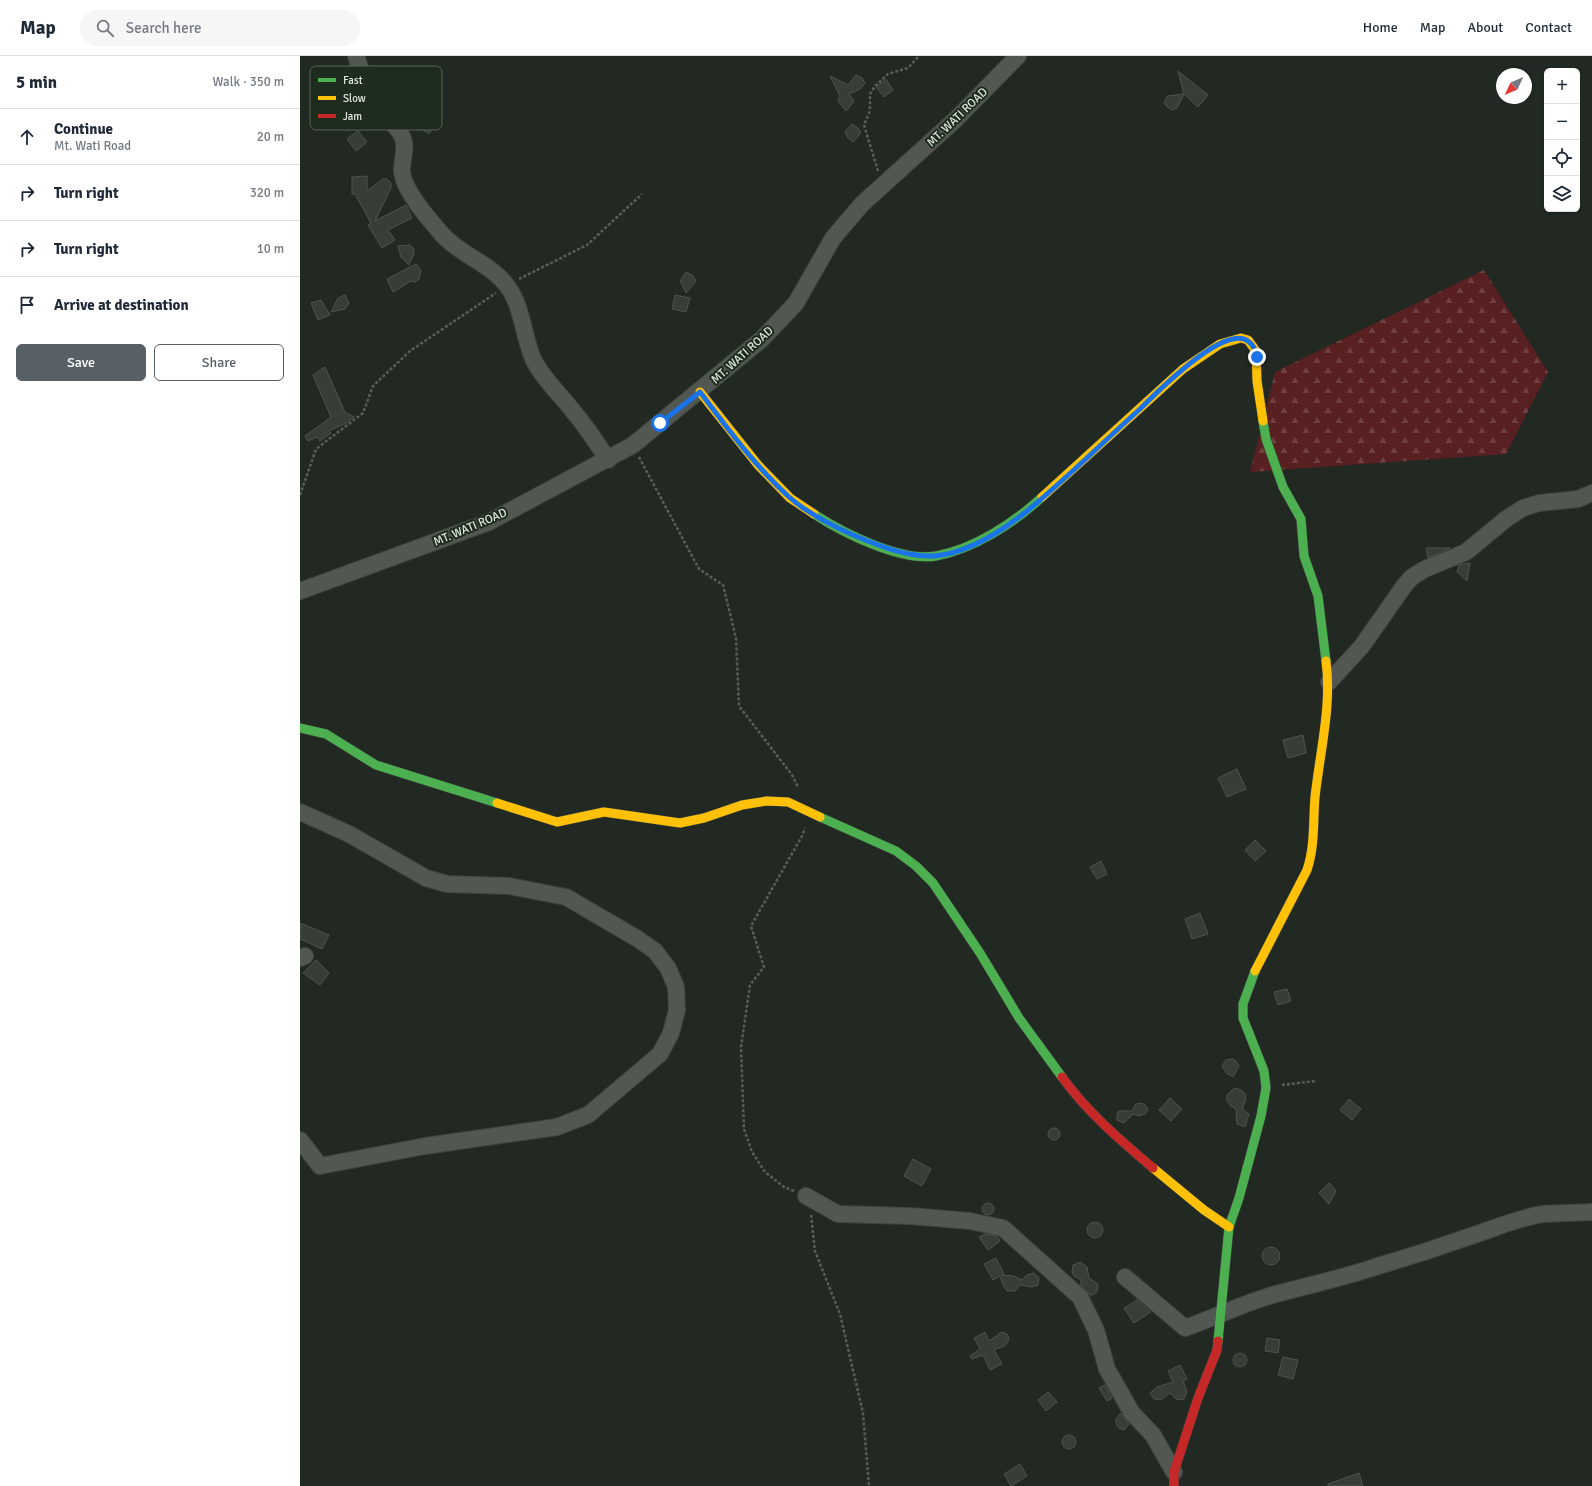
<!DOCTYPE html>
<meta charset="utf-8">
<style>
body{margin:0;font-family:Signika,sans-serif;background:#f6f6f7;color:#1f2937}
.controls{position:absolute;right:12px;top:12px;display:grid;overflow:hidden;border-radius:6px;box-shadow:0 1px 3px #0004}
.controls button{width:36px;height:36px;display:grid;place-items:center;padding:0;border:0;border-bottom:1px solid #e0e1e3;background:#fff;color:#1f2937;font:20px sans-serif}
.compass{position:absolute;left:1196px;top:12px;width:36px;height:36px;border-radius:50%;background:#fff;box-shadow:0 1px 3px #0004;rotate:226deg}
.stop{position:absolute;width:12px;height:12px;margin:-9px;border:3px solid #1a73e8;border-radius:50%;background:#fff}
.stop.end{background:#1a73e8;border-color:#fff;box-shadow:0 1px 4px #0008}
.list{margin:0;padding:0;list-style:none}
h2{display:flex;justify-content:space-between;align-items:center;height:52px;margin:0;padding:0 16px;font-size:17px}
h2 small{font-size:13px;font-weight:400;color:#747a83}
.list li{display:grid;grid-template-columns:26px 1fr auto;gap:12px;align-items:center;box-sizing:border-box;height:56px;padding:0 16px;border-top:1px solid #e0e1e3}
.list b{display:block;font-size:15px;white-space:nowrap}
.list p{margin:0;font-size:13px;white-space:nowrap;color:#747a83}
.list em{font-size:13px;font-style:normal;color:#747a83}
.actions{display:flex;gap:8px;padding:12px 16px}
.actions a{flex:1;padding:9px 0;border:1px solid #576064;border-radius:6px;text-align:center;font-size:14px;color:#576064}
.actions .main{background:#576064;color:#fff}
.icon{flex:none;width:22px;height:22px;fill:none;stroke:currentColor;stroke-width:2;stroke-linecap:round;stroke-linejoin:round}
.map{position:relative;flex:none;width:1292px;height:1430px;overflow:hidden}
header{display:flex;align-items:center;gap:24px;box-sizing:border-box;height:56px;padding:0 20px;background:#fff;border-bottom:1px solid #e0e1e3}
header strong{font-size:19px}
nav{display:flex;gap:22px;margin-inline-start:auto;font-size:14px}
.search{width:280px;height:36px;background:#f6f6f7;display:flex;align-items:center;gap:10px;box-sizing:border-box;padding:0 14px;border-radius:22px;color:#747a83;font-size:15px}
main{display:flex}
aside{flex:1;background:#fff}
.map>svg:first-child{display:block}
</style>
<header>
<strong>Map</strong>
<div class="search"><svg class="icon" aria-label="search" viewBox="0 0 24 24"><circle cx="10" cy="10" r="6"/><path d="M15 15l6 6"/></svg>Search here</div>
<nav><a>Home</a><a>Map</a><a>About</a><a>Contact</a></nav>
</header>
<main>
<aside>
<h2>5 min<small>Walk · 350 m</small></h2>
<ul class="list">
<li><svg class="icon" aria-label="ahead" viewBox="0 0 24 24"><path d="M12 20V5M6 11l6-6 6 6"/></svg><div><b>Continue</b><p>Mt. Wati Road</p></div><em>20 m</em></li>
<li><svg class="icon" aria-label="right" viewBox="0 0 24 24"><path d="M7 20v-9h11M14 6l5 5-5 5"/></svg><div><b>Turn right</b></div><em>320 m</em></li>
<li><svg class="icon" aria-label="right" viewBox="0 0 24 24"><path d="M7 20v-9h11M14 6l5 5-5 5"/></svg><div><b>Turn right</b></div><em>10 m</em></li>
<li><svg class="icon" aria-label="arrive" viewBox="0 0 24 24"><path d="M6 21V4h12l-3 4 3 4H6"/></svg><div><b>Arrive at destination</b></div></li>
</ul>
<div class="actions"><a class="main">Save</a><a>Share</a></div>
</aside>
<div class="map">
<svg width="1292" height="1430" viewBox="0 0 1292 1430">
<defs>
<pattern id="forest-firs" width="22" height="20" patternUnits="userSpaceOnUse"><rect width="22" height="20" fill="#582020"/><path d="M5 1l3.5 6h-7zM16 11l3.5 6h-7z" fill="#704040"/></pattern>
</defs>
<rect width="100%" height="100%" fill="#222822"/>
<polygon fill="url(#forest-firs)" points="1184,214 1248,316 1206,398 950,416 975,316"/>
<g fill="#373d37" stroke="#4e534e">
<polygon points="878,15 908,39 898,51 884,38 877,52 872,54 866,50 864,46 868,40 884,38"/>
<polygon points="556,19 562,22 565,27 560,33 549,38 554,45 546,55 538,45 540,40 530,20 548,29"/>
<polygon points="127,23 137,32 118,54 136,66 129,78 109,64 105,67 93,51 107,40 110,43"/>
<polygon points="586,23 593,34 584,41 576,31"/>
<polygon points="552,68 558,72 561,77 553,86 548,82 545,76"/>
<polygon points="58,75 67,86 56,95 47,83"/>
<polygon points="67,120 67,135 83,123 87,123 91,127 91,132 75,165 106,149 112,162 88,174 95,184 82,192 68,169 71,167 55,138 52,138 52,121"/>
<polygon points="110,189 114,193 114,198 109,209 101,201 98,190"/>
<polygon points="116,208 121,214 119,223 115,226 111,225 93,236 87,223"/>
<polygon points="386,216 393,220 396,225 386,237 380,225"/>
<polygon points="45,239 49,247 45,253 31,256 38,242"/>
<polygon points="375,239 390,242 386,256 372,253"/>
<polygon points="21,244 30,259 18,264 11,247"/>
<polygon points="25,311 45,356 54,361 46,367 29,375 31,377 20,385 17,381 8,385 5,380 31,361 13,319"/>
<polygon points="1126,492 1150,492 1128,502"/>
<polygon points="1170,507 1167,525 1157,516 1159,509"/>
<polygon points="1003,679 1006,697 988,702 983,684"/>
<polygon points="937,713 946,733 927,741 918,722"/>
<polygon points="955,784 966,795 955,805 945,794"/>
<polygon points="801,805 807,818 797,823 790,811"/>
<polygon points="900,857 908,878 892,883 885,863"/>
<polygon points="0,867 29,879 22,893 0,883"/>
<polygon points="16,904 29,917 20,929 3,917"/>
<polygon points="987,933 991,945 978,949 974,936"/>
<polygon points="932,1003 936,1005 939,1010 933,1021 926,1017 922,1010 926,1004"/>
<polygon points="934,1032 941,1034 945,1038 946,1044 942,1053 949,1058 945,1071 937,1068 936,1053 931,1050 927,1045 927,1039"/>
<polygon points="870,1042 882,1053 871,1065 859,1054"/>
<polygon points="1049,1043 1061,1053 1052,1064 1040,1054"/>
<polygon points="838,1047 844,1048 848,1053 845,1058 839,1060 833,1058 824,1067 817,1064 817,1058 819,1055 832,1055 835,1049"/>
<circle cx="754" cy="1078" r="6"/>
<polygon points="613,1103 631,1113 622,1130 604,1120"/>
<polygon points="1029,1127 1036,1135 1029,1148 1019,1137"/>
<circle cx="688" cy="1153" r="6"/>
<circle cx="795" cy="1174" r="8"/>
<polygon points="684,1178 697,1180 700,1185 688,1194 679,1181"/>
<circle cx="971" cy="1200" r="9"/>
<polygon points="696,1202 704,1218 702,1219 714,1220 722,1224 727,1219 734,1217 739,1222 738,1229 732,1231 720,1229 715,1235 707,1235 704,1231 700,1220 693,1224 684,1208"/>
<polygon points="781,1206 787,1211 789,1222 798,1228 797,1236 793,1239 790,1239 781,1230 781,1224 774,1220 772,1216 773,1209"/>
<polygon points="837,1244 851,1256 834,1267 824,1252"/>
<polygon points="685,1276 689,1285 702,1276 708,1279 709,1283 706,1289 694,1294 702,1308 690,1314 683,1299 672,1303 670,1300 680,1293 674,1282"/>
<polygon points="967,1282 980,1284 978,1297 965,1295"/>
<circle cx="940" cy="1304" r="7"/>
<polygon points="983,1301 998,1304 993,1323 978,1319"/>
<polygon points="880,1309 887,1323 883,1325 887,1336 884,1343 877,1344 870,1337 861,1344 854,1343 850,1337 857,1331 873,1326 868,1315"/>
<polygon points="805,1329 812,1342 807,1345 799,1332"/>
<polygon points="748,1336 757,1346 746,1355 738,1344"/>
<polygon points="821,1357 829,1368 824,1374 820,1373 816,1368 816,1363"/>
<circle cx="769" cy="1386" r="7"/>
<polygon points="720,1408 727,1420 711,1430 704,1418"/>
<polygon points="1059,1417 1063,1430 1028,1430 1028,1428"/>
</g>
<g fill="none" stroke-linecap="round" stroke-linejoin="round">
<g stroke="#3d443d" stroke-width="18">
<g id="street">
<path d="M56,0C62,19 71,40 83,57C89,65 98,71 102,80C108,92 101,104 102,116C104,135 128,162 140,176C159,199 191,207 208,231C223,252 223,281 234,305C244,324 260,338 273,355C286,370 297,387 308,404"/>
<polyline points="0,535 189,466 333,389 462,283 496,247 533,182 562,148 655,64 718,0"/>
<polyline points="1029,626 1062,590 1104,530 1112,521 1125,513 1166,496 1206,463 1223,452 1239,447 1278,443 1292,437"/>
<polyline points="0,756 49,778 126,822 147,828 209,830 266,841 338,883 355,895 368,912 376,931 377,954 371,977 360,998 288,1059 257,1071 125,1090 20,1110 0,1084"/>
<polyline points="0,902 5,900"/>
<polyline points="506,1140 538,1158 610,1160 670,1165 703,1172 780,1241 796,1274 807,1313 832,1357 853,1379 874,1416"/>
<path d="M825,1221L885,1272C916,1261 944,1247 976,1238C1009,1229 1043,1222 1075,1211C1106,1202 1137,1192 1168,1181C1193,1173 1217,1162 1243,1158C1259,1157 1276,1157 1292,1156"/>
</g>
</g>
<g stroke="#3d443d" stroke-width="10">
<g id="fast">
<polyline points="963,365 966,383 983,431 1001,463 1004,500 1018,540 1026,605"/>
<path d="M514,458C543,477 601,506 636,500C674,493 714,467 742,441"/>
<polyline points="0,672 26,678 76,709 197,747"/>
<polyline points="520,761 596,795 616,810 633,827 680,897 719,962 762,1021"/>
<polyline points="918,1285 929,1171 939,1142 961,1060 966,1032 964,1015 943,962 943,948 955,915"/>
</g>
</g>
<g stroke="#3d443d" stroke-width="10">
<g id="slow">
<polyline points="400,336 458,409 490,442 514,458"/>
<polyline points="742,441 883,313 920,288 941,282 948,284 956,295 957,325 963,365"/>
<polyline points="197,747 257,766 304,756 380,767 404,762 442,749 467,745 488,746 520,761"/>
<path d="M955,915L1007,814C1015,790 1013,766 1015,741C1020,696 1032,649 1026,605"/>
<polyline points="853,1112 904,1154 929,1171"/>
</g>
</g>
<g stroke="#3d443d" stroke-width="10">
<g id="jam">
<path d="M762,1021C787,1056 820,1084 853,1112"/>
<polyline points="874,1430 874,1416 898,1342 917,1294 918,1285"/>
</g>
</g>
<g stroke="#595e59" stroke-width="2.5" stroke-dasharray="3 2" stroke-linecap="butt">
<polyline points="578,115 564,69 570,55 570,38 575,30 588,18 608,12 619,0"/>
<polyline points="219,223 287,189 342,138"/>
<polyline points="339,401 399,513 423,529 436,582 439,650 492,719 498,731"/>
<polyline points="0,439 16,393 63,357 73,330 110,295 196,237"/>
<polyline points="982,1029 1015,1025"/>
<polyline points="494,1135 484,1131 465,1116 452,1096 444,1073 441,991 450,929 464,911 451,870 502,780 505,772"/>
<polyline points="511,1159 515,1195 540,1258 563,1357 569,1430"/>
</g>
<use href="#street" stroke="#525751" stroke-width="16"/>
<use href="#fast" stroke="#4caf50" stroke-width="9"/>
<use href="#slow" stroke="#ffc107" stroke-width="9"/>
<use href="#jam" stroke="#c62828" stroke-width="9"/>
</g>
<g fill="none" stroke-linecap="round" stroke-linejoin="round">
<path stroke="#1a73e8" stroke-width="5" d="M360,367L400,336C427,372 455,410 489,441C509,459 548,478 573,487C593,495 613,501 635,500C667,497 702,475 727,455C766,423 802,387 840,353C860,333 906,288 933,283C946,280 955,288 957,301"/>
</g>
<g text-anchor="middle" stroke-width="4" stroke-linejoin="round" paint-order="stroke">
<g font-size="12" fill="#dee7de" stroke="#1e2c1e">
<text transform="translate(657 61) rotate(-44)" y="4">MT. WATI ROAD</text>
<text transform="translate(442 299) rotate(-42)" y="4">MT. WATI ROAD</text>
<text transform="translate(170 471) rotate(-23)" y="4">MT. WATI ROAD</text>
</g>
</g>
<rect x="10" y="10" width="132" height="64" rx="6" fill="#1e2c1e" stroke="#586458" stroke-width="1"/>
<rect x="18" y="22" width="18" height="4" fill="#4caf50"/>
<rect x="18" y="40" width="18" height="4" fill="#ffc107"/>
<rect x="18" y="58" width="18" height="4" fill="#c62828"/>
<g font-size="11" fill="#dee7de">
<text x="43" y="28">Fast</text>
<text x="43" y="46">Slow</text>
<text x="43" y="64">Jam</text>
</g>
</svg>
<div class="controls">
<button>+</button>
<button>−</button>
<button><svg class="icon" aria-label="locate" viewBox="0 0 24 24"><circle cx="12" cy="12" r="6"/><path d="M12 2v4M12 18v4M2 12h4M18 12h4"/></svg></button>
<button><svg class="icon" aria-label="layers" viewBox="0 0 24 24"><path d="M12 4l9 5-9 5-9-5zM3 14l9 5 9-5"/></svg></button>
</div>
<svg class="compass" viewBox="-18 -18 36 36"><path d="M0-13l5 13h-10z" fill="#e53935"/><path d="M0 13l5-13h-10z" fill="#747a83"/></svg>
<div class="stop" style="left:360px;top:367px"></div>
<div class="stop end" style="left:957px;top:301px"></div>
</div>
</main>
